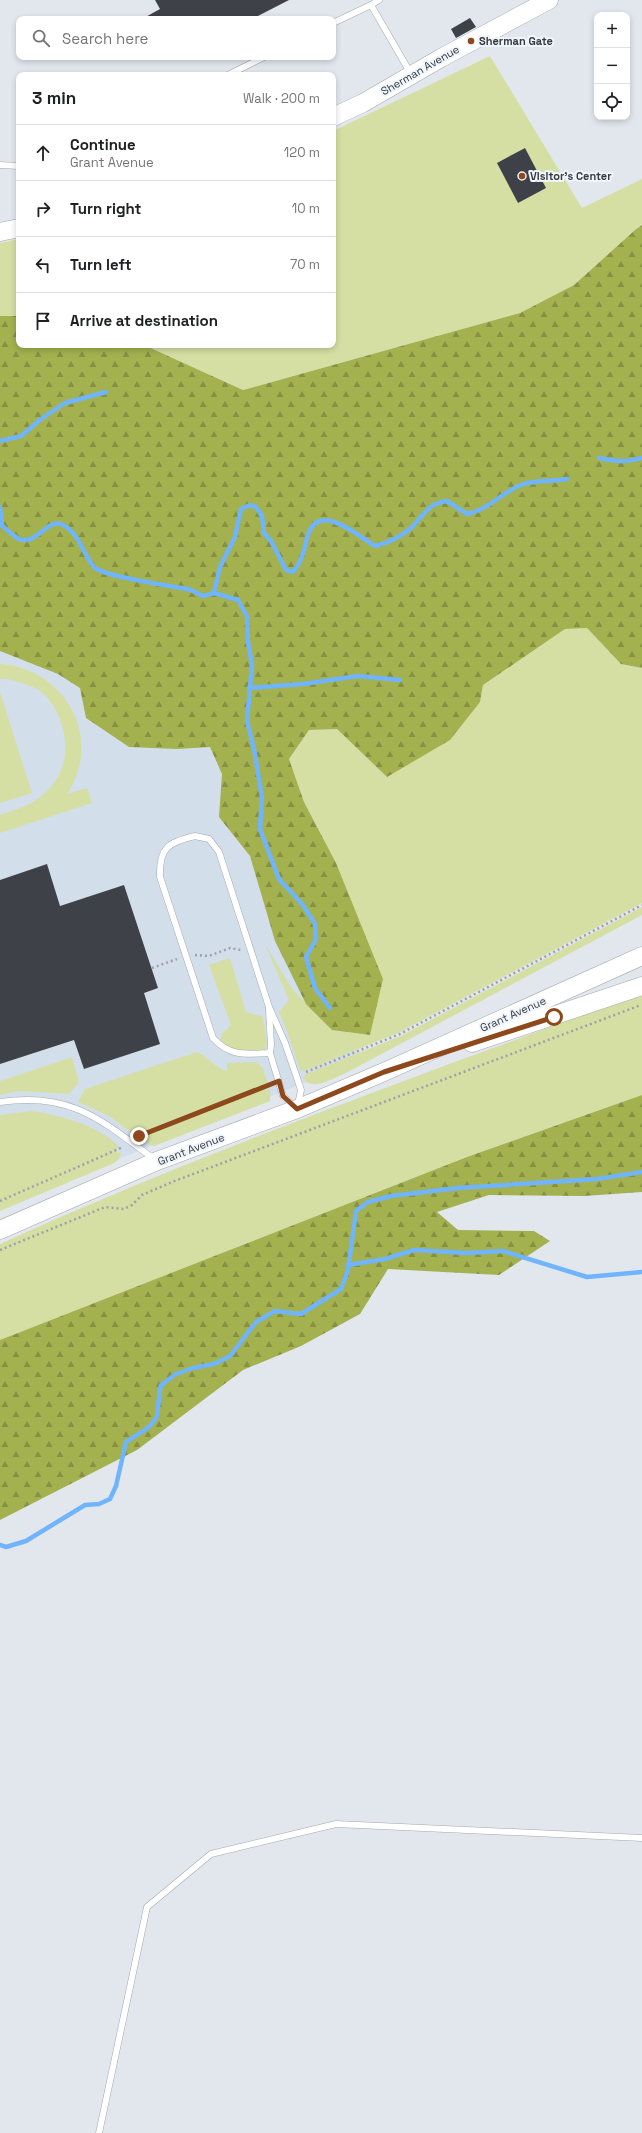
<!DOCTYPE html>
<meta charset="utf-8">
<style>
body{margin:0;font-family:"Space Grotesk",sans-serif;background:#f6f6f6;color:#202124}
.controls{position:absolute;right:12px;top:12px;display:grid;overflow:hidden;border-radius:8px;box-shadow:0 2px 6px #0003}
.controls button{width:36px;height:36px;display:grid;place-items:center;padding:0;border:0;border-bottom:1px solid #e0e0e0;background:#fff;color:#202124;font:20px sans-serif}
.stop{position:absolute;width:12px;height:12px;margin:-9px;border:3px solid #8d481c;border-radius:50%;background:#fff}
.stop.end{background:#8d481c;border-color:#fff;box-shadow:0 1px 4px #0008}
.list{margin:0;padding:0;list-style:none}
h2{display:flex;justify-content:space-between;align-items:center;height:52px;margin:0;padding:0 16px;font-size:17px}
h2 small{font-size:13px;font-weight:400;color:#757577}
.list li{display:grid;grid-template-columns:26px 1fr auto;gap:12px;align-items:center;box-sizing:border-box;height:56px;padding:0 16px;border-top:1px solid #e0e0e0}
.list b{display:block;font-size:15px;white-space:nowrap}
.list p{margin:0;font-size:13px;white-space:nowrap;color:#757577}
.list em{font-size:13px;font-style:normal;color:#757577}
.icon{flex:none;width:22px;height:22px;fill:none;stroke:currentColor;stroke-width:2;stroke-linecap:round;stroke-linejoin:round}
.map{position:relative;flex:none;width:642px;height:2133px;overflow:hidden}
.search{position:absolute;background:#fff;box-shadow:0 2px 6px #0003;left:16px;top:16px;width:320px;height:44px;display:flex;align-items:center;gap:10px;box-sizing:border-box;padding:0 14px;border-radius:8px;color:#757577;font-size:15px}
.panel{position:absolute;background:#fff;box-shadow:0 2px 6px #0003;left:16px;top:72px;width:320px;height:276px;border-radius:8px}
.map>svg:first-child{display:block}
</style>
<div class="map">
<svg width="642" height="2133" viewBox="0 0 642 2133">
<defs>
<pattern id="forest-firs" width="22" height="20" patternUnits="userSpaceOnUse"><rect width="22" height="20" fill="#a4b14f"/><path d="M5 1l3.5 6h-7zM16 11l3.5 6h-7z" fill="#879143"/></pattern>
</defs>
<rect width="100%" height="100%" fill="#e2e7ee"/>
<polygon fill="#d3deeb" points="0,610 205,693 362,1059 0,1208"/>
<g fill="#d5dfa3">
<polygon points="490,56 582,208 642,179 642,225 635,230 574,285 520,313 243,390 144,345 333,345 333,131"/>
<polygon points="19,239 19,316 0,316 0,243"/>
<polygon points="587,628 621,664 642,668 642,903 400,1032 304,1071 300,1070 287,1031 279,1012 289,1000 265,944 292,989 332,1030 370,1035 336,863 304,802 289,759 309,730 337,729 387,777 480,702 483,685 565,629"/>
<path d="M0,664C50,667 90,712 80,763C78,774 73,784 67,794L87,788L92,803L0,833V815C17,809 33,805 46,792C75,766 69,719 43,693C37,688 26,684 18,682C12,680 6,678 0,679Z"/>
<polygon points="0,692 32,793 0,803"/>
<path d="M642,907V915L346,1073C334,1078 310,1093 303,1077L306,1074L401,1036Z"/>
<path d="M230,958L246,1012L263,1017L267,1042L265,1050C252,1055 229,1053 221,1040V1035L231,1025L209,965Z"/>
<path d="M642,993V1095L467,1157L0,1340V1244C209,1149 427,1073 642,993Z"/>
<path d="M197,1052C208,1056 214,1068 227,1071V1063L257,1062L262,1067L268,1083L264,1086L265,1090L270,1089V1101L154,1146L140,1140L143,1136L139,1132L133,1134L109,1116L78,1102L85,1089Z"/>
<polygon points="72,1057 79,1082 69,1094 17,1091 0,1095 0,1081"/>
<path d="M31,1111C59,1115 99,1125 119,1147L116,1150L117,1153L121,1152C120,1159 118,1161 112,1164L0,1211V1115Z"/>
</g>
<g fill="url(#forest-firs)">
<polygon points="642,225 642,668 621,664 587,628 565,629 483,685 480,702 450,740 387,777 337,729 309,730 289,759 304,802 336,863 383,979 370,1035 332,1030 306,1004 275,941 250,856 219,817 222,774 210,747 177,749 129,747 86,718 80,688 58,674 0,651 0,316 19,316 19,345 144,345 243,390 520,313 574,285 635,230"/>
<polygon points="642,1095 642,1192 584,1196 489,1195 437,1212 458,1230 534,1231 550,1241 499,1275 388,1269 360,1314 301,1346 243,1370 137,1450 0,1520 0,1340 467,1157"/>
</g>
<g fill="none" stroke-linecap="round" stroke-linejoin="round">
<g stroke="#70b4fb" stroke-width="4.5">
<polyline points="0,441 21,436 41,419 65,403 106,392"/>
<path d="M599,458C614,461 627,463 642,458"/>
<path d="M0,507L2,526C8,530 14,537 19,539C37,546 47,517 63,525C79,533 83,554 94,567C103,577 174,586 191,590L203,596L214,593L220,567L235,537L241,509L250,505L256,507L262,516L264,533L271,541L286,570L293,572C302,562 304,550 307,538C317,499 357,535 375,546C389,543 400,537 411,528C423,516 428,503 447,501L467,514C488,510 501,493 521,485C536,479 552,482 567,479"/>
<polyline points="214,593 238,600 247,616 248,642 252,665 247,721 254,749 262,797 260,829 279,879 303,905 315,924 316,939 306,957 315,988 330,1008"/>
<polyline points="249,688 303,684 358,676 400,680"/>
<polyline points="348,1265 385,1259 414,1250 467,1253 503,1251 587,1277 642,1272"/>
<path d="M0,1545L6,1547L26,1541L85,1505L99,1504L110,1499L116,1486L126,1442C137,1434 152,1428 157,1416C158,1411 159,1392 161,1385L176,1374L193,1368L214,1364L230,1356L256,1322L275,1311L301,1314L341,1289L348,1270L356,1211L368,1202L391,1196L458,1188L597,1179L642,1172"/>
</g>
</g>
<g fill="#3e4248">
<polygon points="155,0 289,0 252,19 142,19 160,9"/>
<polygon points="470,18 476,27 456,38 451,29"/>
<polygon points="525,148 546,188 518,203 497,163"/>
<polygon points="47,864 60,906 124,885 158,988 144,993 160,1044 84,1069 74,1040 0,1064 0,880"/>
</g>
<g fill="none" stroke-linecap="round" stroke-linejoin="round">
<g stroke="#a3a9af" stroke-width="7">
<g id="lane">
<polyline points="371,5 379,0"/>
<polyline points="333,23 371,5 411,74"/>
<polyline points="228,75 264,57"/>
<polyline points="0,165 19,166"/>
<path d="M195,836L209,839L219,852L269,1007L285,1043L296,1075L301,1090L297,1109L283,1096L270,1053C246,1054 230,1057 213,1038L160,877C159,848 168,842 195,836Z"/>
<polyline points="269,1009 271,1045 270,1053"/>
<path d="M0,1102C71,1092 100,1119 154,1159"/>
<polyline points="99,2133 147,1907 211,1854 336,1824 642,1838"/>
</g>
</g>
<g stroke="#a3a9af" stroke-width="19">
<g id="secondary">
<polyline points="333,117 363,103 441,58 549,0"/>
<polyline points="0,232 19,228"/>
<polyline points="472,1043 642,986"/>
<polyline points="0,1230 157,1161 297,1109 384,1072 642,956"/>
</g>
</g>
<g stroke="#9ea1a7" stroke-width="2.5" stroke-dasharray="2 3" stroke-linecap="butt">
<polyline points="195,955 209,956 230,948 241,950"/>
<polyline points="152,968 177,959"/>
<polyline points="306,1072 400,1034 642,905"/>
<polyline points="140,1136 269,1085"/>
<polyline points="0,1201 123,1147"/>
<polyline points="0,1250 105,1207 124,1209 132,1205 142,1195 172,1182 641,1005"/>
</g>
<use href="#lane" stroke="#fff" stroke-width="6"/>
<use href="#secondary" stroke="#fff" stroke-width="18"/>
</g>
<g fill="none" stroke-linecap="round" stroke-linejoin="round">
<polyline stroke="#8d481c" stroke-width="5" points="139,1136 279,1081 283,1096 297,1109 384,1072 554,1017"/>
</g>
<g fill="#8d481c" stroke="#eff5fc" stroke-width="1.5">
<circle cx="471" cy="41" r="4"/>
<circle cx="522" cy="176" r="4"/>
</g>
<g text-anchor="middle" stroke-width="4" stroke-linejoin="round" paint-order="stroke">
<g font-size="11" font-weight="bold" fill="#383a3d" stroke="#eff5fc" text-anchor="start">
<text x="479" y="45">Sherman Gate</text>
<text x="530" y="180">Visitor's Center</text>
</g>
<g font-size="11" fill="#383a3d" stroke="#eff5fc">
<text transform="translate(420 70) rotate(-30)" y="4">Sherman Avenue</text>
<text transform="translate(513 1014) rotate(-24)" y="4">Grant Avenue</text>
<text transform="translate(191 1149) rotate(-21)" y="4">Grant Avenue</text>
</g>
</g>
</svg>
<div class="controls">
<button>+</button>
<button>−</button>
<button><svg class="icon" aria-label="locate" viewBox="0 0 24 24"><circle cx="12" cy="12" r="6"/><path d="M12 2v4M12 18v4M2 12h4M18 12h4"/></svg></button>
</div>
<div class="stop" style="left:554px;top:1017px"></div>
<div class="stop end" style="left:139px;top:1136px"></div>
<div class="search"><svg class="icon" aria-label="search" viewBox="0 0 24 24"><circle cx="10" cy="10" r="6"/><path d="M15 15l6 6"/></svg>Search here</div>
<section class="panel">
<h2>3 min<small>Walk · 200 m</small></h2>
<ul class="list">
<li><svg class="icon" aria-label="ahead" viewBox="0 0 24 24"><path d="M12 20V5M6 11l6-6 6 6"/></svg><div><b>Continue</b><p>Grant Avenue</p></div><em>120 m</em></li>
<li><svg class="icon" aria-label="right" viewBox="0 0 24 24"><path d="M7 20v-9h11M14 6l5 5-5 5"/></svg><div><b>Turn right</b></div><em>10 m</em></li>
<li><svg class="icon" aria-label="left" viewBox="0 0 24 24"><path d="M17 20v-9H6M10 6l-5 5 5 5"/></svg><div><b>Turn left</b></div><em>70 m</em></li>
<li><svg class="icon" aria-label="arrive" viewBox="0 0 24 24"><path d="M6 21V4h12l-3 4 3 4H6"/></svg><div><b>Arrive at destination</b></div></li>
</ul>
</section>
</div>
